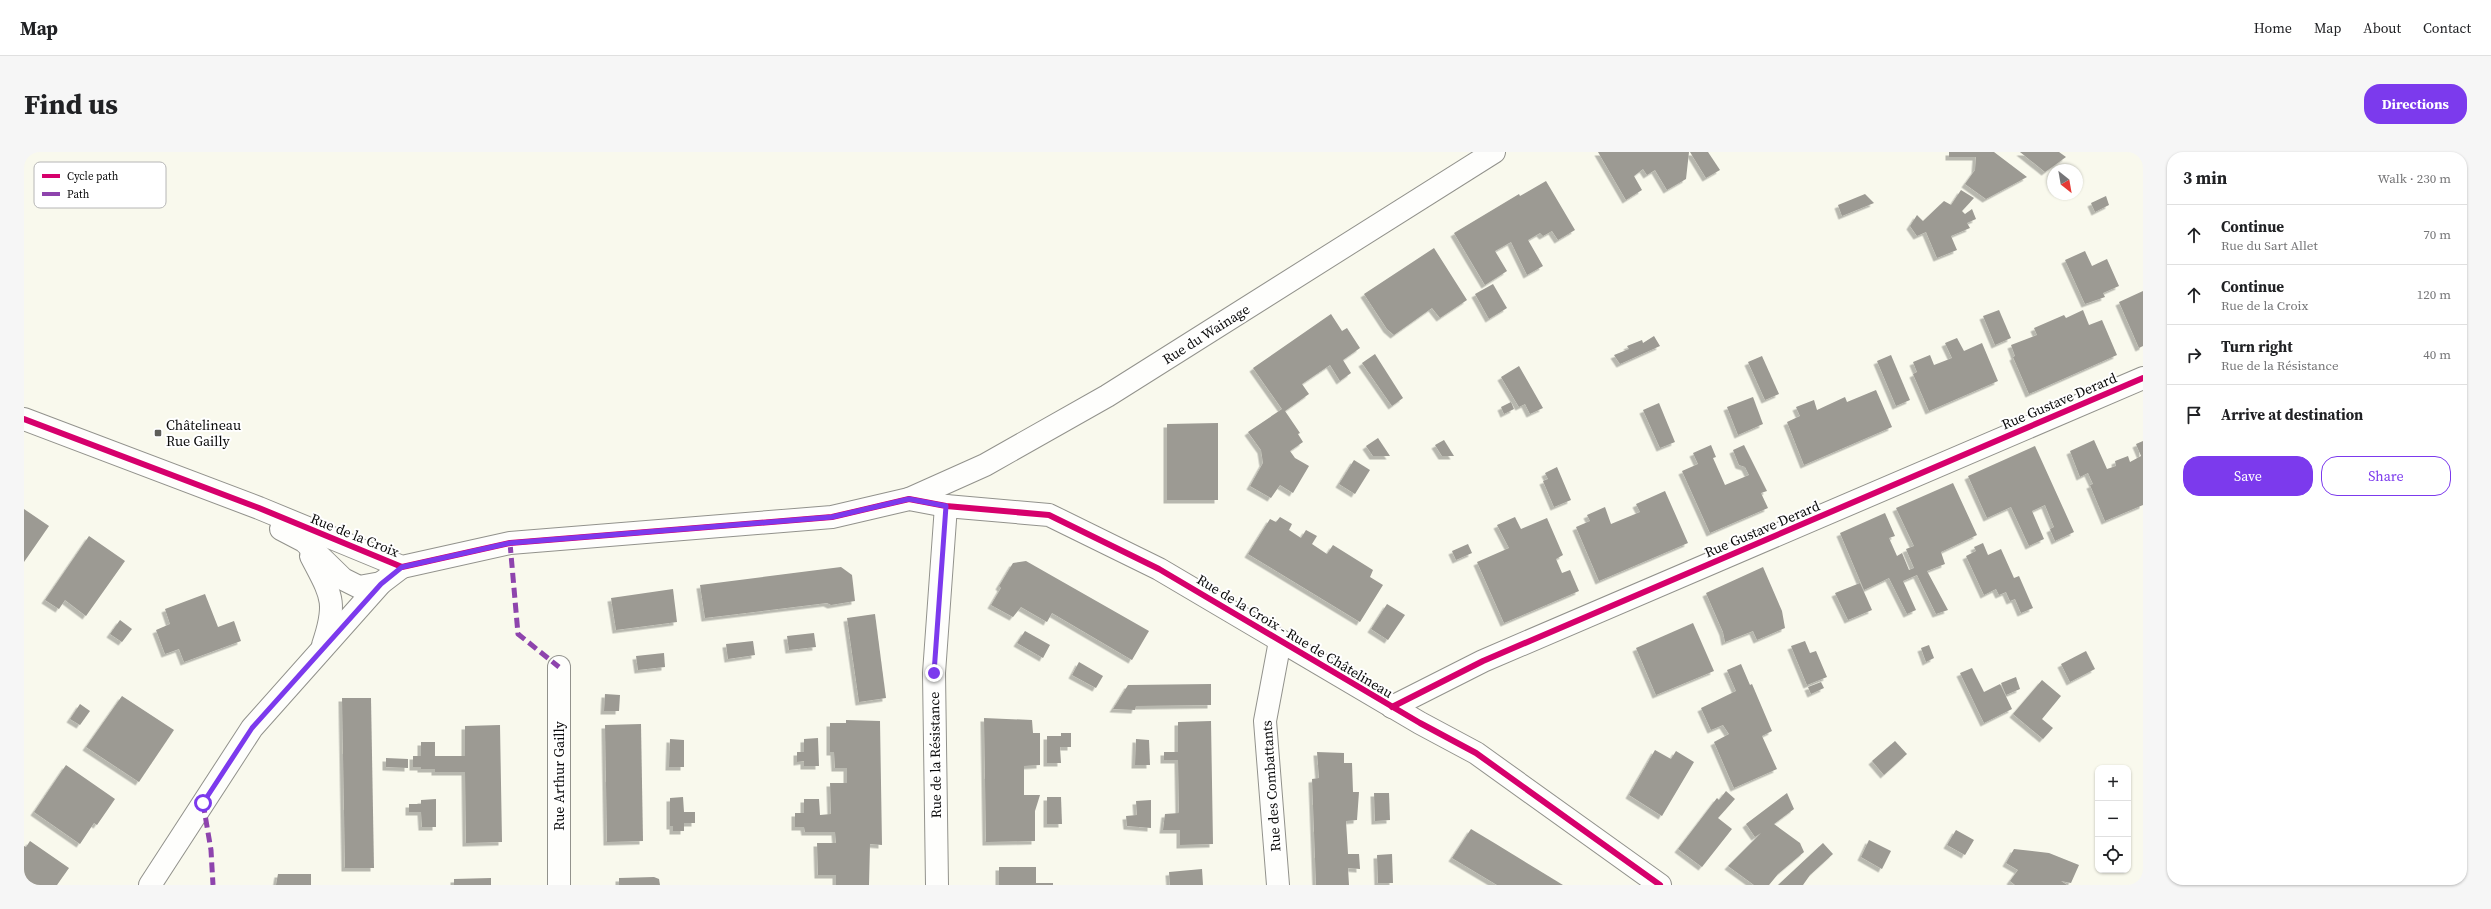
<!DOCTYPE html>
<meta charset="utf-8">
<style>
body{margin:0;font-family:"Source Serif 4",serif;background:#f6f6f6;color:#202124}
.controls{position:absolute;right:12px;bottom:12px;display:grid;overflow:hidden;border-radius:8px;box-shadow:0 1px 3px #0004}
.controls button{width:36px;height:36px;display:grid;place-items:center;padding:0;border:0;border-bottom:1px solid #e0e0e0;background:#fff;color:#202124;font:20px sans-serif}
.compass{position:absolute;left:2023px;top:12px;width:36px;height:36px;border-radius:50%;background:#fff;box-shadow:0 1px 3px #0004;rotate:149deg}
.stop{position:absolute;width:12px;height:12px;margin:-9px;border:3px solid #7c3aed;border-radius:50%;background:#fff}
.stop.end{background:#7c3aed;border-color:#fff;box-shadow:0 1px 4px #0008}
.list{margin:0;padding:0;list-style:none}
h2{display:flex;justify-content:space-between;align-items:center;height:52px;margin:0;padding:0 16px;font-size:17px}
h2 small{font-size:13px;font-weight:400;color:#757577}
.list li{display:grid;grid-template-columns:26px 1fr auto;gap:12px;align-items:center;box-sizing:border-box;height:60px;padding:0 16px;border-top:1px solid #e0e0e0}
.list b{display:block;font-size:15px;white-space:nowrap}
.list p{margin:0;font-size:13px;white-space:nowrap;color:#757577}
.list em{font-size:13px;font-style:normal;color:#757577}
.actions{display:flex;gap:8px;padding:12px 16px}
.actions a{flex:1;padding:9px 0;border:1px solid #7c3aed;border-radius:16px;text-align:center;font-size:14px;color:#7c3aed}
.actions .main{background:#7c3aed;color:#fff}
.icon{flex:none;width:22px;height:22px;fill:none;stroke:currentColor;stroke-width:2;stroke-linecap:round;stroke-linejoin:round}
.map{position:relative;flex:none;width:2119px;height:733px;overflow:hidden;border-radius:16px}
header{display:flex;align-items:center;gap:24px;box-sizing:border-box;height:56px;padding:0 20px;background:#fff;border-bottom:1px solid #e0e0e0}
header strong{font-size:19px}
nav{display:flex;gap:22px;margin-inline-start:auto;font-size:14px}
.intro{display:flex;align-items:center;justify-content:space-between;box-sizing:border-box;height:96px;padding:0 24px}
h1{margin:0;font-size:28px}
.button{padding:10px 18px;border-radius:16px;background:#7c3aed;color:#fff;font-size:14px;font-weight:700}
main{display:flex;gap:24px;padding:0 24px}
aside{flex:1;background:#fff;border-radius:16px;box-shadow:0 1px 3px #0004}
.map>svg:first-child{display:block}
</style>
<header>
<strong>Map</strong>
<nav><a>Home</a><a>Map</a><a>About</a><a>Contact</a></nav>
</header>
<div class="intro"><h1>Find us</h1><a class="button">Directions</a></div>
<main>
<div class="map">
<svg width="2119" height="733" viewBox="0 0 2119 733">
<defs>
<filter id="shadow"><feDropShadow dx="-3.5" dy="3.5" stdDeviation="0" flood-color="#0004"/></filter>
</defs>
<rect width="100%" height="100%" fill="#f9f9ed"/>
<g fill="#9c9a93" filter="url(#shadow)">
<polygon points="1574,0 1665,0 1662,27 1643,38 1631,18 1623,23 1619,17 1610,24 1618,38 1602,48"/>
<polygon points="1666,0 1684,0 1696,18 1682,26"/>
<polygon points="1925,0 1970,0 2003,25 1962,47 1941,32 1951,18 1952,5 1925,5"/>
<polygon points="1996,0 2035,0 2042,5 2021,20"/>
<polygon points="1522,29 1551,78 1534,88 1528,79 1519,84 1516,81 1504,88 1519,114 1503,123 1487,90 1471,99 1483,119 1461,133 1430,81 1495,42 1496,44"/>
<polygon points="1937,38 1950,46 1938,59 1941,62 1948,57 1952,67 1943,71 1946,76 1927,84 1933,98 1913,106 1902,80 1893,84 1886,74 1893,63 1899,69 1920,49 1929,54 1927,53"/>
<polygon points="1841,42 1850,51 1818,64 1814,53"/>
<polygon points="2082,44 2085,53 2071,60 2067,51"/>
<polygon points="1410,96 1443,148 1416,166 1408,156 1370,183 1363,177 1340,142"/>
<polygon points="2061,99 2068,114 2083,107 2095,134 2079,141 2081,145 2061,152 2041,108"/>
<polygon points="1469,132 1483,156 1465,167 1451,142"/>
<polygon points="2119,139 2119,194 2115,196 2095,150"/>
<polygon points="1975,158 1987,186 1971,193 1959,164"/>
<polygon points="2059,158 2065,173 2078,168 2093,203 2005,242 1989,205 1991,204 1987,193 2013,183 2010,176 2040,163 2042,166"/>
<polygon points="1307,162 1318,179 1323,176 1336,196 1319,208 1327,221 1316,229 1306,213 1278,232 1285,242 1261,259 1276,281 1274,282 1279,290 1266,299 1271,306 1285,314 1269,341 1256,333 1247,346 1226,334 1239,311 1237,298 1224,280 1258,257 1229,216"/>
<polygon points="1630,184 1636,194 1596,212 1590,203 1605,197 1603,194 1618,188 1619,191"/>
<polygon points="1933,186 1940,199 1958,191 1974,229 1905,259 1889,222 1893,220 1889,210 1906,203 1910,213 1928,206 1921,191"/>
<polygon points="1351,202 1379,246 1368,254 1338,211"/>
<polygon points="1867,203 1886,248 1872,254 1853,209"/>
<polygon points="1738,204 1755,242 1741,248 1724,210"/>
<polygon points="1495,214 1519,256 1506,262 1501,252 1495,255 1477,225"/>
<polygon points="1852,238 1868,275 1780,313 1763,270 1776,264 1772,255 1790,248 1793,258 1821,245 1823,250"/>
<polygon points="1729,245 1739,272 1714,283 1703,255"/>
<polygon points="1487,250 1490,257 1480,262 1477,255"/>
<polygon points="1635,251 1651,290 1636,296 1619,258"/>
<polygon points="1194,271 1194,348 1143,348 1143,272"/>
<polygon points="1354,286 1366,304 1349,304 1342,294"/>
<polygon points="1420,288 1430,304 1418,304 1411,293"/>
<polygon points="2070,288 2083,317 2092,314 2091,309 2104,304 2106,310 2117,304 2112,292 2119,289 2119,353 2081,369 2066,333 2069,332 2064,321 2056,325 2046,299"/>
<polygon points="1687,293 1692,305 1689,306 1701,333 1725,323 1721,315 1715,313 1709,298 1720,293 1743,339 1737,341 1744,356 1686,381 1658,319 1674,312 1669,301"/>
<polygon points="2011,294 2050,380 2031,389 2026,377 2030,375 2021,353 2008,359 2020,387 2005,394 1987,355 1963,366 1944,324"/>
<polygon points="1330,308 1346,318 1331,342 1315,332"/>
<polygon points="1533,315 1547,348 1530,355 1519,329 1524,327 1521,321"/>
<polygon points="1929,331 1953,383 1917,400 1921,412 1903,419 1924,458 1912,462 1893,423 1879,429 1892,458 1883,462 1865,426 1840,438 1816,381 1861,361 1871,384 1865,386 1873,404 1878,401 1885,418 1890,416 1882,397 1890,394 1872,356"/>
<polygon points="1641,339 1664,391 1575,429 1552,375 1566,369 1563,363 1581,355 1587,372 1616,360 1612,352"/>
<polygon points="0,357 25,374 0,410"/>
<polygon points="1256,365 1268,372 1265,378 1277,386 1282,378 1293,384 1288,392 1303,402 1309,393 1349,418 1346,425 1359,433 1336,470 1224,402 1246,367 1252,370"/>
<polygon points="1491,365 1497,377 1523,366 1539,403 1532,407 1538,421 1546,418 1555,439 1480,471 1453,410 1485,396 1473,373"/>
<polygon points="65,384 101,409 62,464 41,448 35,457 21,448"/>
<polygon points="1959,391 1964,403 1977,397 1990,426 1995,424 2009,456 1997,461 1991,447 1986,449 1982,440 1975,443 1972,437 1960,443 1942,404 1952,399 1950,395"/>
<polygon points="1444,392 1448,401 1432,408 1428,399"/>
<polygon points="1002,409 1125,479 1108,508 1028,461 1023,470 997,455 989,465 967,453 977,436 975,434 989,411"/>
<polygon points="817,415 828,423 831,449 807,453 803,451 681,466 676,433"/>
<polygon points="1739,415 1758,459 1761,476 1733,488 1729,479 1701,490 1699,480 1682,441"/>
<polygon points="1836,431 1848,458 1824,468 1811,441"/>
<polygon points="649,437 653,470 592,478 587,446"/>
<polygon points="181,442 194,475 210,469 217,489 160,510 155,497 141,502 132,478 146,472 141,457"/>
<polygon points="1363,452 1381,463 1364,488 1347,477"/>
<polygon points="851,462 862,546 835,550 823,466"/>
<polygon points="96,468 108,477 98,490 86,482"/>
<polygon points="1669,471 1690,519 1632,543 1612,496"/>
<polygon points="1001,479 1026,493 1019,506 993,491"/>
<polygon points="790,481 792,495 765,498 763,484"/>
<polygon points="729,489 731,503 704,507 702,492"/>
<polygon points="1781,489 1786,501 1792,499 1803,525 1783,533 1767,494"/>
<polygon points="1905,493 1910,506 1902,510 1897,496"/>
<polygon points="2062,499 2071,517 2046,530 2037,512"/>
<polygon points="640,501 641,515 614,518 612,504"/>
<polygon points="1055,510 1079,524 1072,536 1048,523"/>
<polygon points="1717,512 1726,533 1728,532 1748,579 1738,584 1753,617 1710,636 1690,590 1705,582 1699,573 1687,578 1677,556 1712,539 1703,518"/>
<polygon points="1948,516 1960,540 1976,532 1988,557 1960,571 1936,521"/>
<polygon points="1992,525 1996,537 1982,543 1977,531"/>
<polygon points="2018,528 2037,544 2018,567 2029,576 2019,587 1989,562"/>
<polygon points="1797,530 1800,536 1787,542 1784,535"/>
<polygon points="1187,532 1187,553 1112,554 1111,558 1089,557 1104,533"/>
<polygon points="581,542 596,543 595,559 580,559"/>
<polygon points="98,544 150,578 115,630 62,595"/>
<polygon points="318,546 347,546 350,716 321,716"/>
<polygon points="56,552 66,559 56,573 46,567"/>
<polygon points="960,566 1008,568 1009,581 1016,581 1016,613 1000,614 1000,643 1016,643 1011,659 1011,689 962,690"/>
<polygon points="822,568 856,569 858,693 846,692 845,733 812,733 812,723 794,723 793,691 812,691 811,680 781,680 780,675 771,675 771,661 780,661 780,647 795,647 796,663 807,662 806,631 823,631 823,616 811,616 810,600 806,600 806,571 822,571"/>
<polygon points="1187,569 1189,692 1156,693 1156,678 1139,678 1141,662 1155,661 1154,608 1140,608 1140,600 1154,600 1154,570"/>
<polygon points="617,572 619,689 583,690 581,573"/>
<polygon points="476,573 478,690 442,691 441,620 411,620 411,617 397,617 397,615 389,615 389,604 397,604 397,590 411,590 411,604 441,604 441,574"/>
<polygon points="1037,581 1047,581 1047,595 1036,595 1037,611 1023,611 1023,584 1037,584"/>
<polygon points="794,586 795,614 780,614 780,609 773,610 773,600 780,600 780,587"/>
<polygon points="646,587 660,588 660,615 645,615"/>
<polygon points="1112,587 1125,588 1126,613 1111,613"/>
<polygon points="1871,589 1883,602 1860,623 1848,609"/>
<polygon points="1631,598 1647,607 1652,599 1670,610 1638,664 1605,643"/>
<polygon points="1293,600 1320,601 1320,611 1328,611 1329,640 1335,640 1333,668 1322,669 1324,702 1335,702 1336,717 1324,716 1325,733 1292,733 1288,627 1295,626"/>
<polygon points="362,606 384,607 384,616 362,615"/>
<polygon points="42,613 91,647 73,673 70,671 56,692 10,660"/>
<polygon points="1702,639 1711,647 1694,666 1708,677 1678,715 1654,697 1693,646 1695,648"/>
<polygon points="1350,641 1365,641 1366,668 1351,669"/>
<polygon points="1763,641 1770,657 1750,672 1776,691 1780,700 1754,722 1745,733 1730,733 1704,714 1737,681 1731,685 1722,672"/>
<polygon points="659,645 660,660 671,660 671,671 660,671 660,679 649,679 649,674 646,674 646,646"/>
<polygon points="1023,645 1037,645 1038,672 1023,672"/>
<polygon points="412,647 412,675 398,675 397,660 385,660 385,652 397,652 397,648"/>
<polygon points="1127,648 1127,676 1103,674 1102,664 1113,663 1112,649"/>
<polygon points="1447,677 1472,692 1539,733 1473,733 1428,706"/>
<polygon points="1932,678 1950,688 1941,703 1923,693"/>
<polygon points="1845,688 1867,699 1858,717 1837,705"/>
<polygon points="6,689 45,716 33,733 0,733 0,694 2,695"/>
<polygon points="1799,691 1809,702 1786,723 1779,733 1754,733"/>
<polygon points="1990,697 2025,701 2055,713 2047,731 2037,729 2043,733 1991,733 1986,729 1994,718 1982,711"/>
<polygon points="1368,702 1369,731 1354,731 1353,703"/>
<polygon points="975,715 1012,715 1012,731 1029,731 1029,733 975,733"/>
<polygon points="1178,717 1179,733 1146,733 1145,720"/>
<polygon points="254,722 287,722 287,733 252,733"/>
<polygon points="630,725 635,727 636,733 595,733 595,726"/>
<polygon points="467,726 467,733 430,733 430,727"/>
</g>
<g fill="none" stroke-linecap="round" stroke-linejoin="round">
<g stroke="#92928c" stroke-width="24">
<g id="minor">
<polyline points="0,267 235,356 378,415 486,391 808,365 885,347 922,354 1025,363 1135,417 1396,571 1452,601 1636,733"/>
<polyline points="885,347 961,313 1083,244 1470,0"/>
<polyline points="257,377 280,389 319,427 335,435 357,431"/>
<path d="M287,404C307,443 314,449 299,493"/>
<polyline points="535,515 535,733"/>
<polyline points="1368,555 1459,509 2119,226"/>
<polyline points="126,733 228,576 357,431 378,415"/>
<polyline points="913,733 910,521 922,354"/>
<polyline points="1254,733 1241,569 1256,489"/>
</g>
</g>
<use href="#minor" stroke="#fefefc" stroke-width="22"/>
<g stroke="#8e44ad" stroke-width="5" stroke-dasharray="10 5" stroke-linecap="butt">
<polyline points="486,391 494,482 535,515"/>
<polyline points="179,651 187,698 189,733"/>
</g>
<g stroke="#fff" stroke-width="8">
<g id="cycleway">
<polyline points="0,267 235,356 378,415 486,391 808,365 885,347 922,354 1025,363 1135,417 1396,571 1452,601 1636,733"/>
<polyline points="1368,555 1459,509 2119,226"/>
</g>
</g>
<use href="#cycleway" stroke="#d6006c" stroke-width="6"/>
</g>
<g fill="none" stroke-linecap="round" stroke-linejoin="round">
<polyline stroke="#7c3aed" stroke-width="5" points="179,651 228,576 357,432 378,415 486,391 808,365 885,347 922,354 910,521"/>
</g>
<rect fill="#5e5e59" stroke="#fff" stroke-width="1.5" x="130" y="277" width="8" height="8" rx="2"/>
<g text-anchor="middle" stroke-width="4" stroke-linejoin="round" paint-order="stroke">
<g font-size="14" fill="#0a0a0a" stroke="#fff">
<text transform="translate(1182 182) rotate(-32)" y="5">Rue du Wainage</text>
<text transform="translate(2035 249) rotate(-23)" y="5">Rue Gustave Derard</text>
<text transform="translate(1738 377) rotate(-23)" y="5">Rue Gustave Derard</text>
<text transform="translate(331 383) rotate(22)" y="5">Rue de la Croix</text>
<text transform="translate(1271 484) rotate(31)" y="5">Rue de la Croix - Rue de Châtelineau</text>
<text transform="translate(911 603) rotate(-91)" y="5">Rue de la Résistance</text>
<text transform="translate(535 624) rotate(-90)" y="5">Rue Arthur Gailly</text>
<text transform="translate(1247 634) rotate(-94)" y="5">Rue des Combattants</text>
</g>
<g font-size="14" fill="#0a0a0a" stroke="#fff" text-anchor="start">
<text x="142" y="278">Châtelineau<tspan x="142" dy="16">Rue Gailly</tspan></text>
</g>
</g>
<rect x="10" y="10" width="132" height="46" rx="6" fill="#fff" stroke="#b6b6b6" stroke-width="1"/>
<rect x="18" y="22" width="18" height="4" fill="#d6006c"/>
<rect x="18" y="40" width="18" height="4" fill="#8e44ad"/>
<g font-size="11" fill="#0a0a0a">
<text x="43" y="28">Cycle path</text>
<text x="43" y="46">Path</text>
</g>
</svg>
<div class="controls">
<button>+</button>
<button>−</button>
<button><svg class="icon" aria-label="locate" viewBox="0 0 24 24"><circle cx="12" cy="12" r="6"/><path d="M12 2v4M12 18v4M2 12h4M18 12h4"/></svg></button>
</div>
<svg class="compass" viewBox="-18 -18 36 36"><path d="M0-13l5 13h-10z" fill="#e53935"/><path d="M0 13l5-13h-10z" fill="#757577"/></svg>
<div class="stop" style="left:179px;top:651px"></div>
<div class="stop end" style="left:910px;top:521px"></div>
</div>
<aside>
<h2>3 min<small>Walk · 230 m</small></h2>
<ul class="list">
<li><svg class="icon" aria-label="ahead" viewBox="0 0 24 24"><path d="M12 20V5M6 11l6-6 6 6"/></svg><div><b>Continue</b><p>Rue du Sart Allet</p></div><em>70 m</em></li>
<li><svg class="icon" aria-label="ahead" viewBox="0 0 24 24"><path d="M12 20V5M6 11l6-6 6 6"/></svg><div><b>Continue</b><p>Rue de la Croix</p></div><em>120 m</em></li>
<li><svg class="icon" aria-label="right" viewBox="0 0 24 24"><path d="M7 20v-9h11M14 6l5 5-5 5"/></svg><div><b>Turn right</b><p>Rue de la Résistance</p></div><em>40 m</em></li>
<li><svg class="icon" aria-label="arrive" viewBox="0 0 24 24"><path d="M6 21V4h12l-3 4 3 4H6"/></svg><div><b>Arrive at destination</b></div></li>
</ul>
<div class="actions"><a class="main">Save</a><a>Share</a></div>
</aside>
</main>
